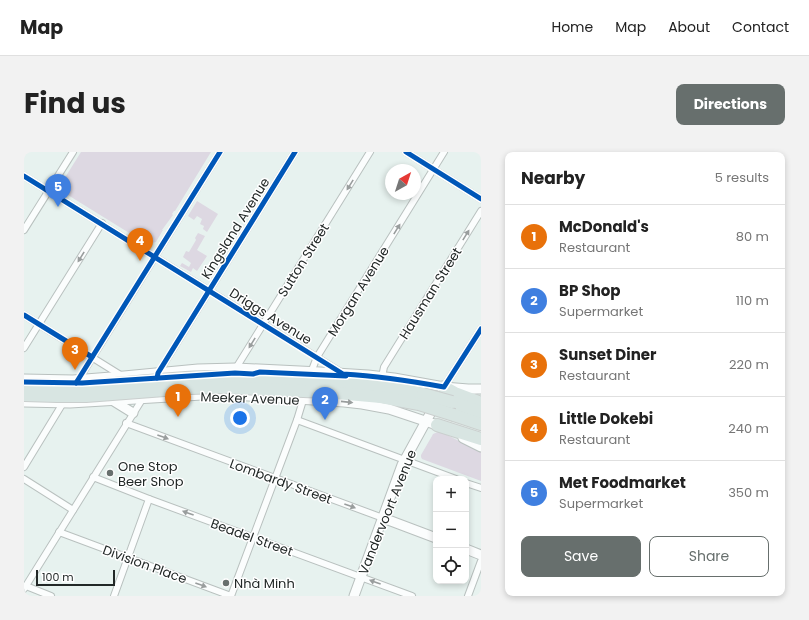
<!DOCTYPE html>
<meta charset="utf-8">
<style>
body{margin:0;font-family:Poppins,sans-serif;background:#f2f2f2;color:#222}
.controls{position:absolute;right:12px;bottom:12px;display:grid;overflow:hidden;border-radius:8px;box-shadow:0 2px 6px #0003}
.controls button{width:36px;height:36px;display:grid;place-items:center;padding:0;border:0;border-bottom:1px solid #e0e0e0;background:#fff;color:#222;font:20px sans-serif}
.compass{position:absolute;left:361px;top:12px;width:36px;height:36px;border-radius:50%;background:#fff;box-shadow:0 2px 6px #0003;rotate:39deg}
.scale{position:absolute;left:12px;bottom:10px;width:79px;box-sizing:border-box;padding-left:4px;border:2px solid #222827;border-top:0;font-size:11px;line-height:14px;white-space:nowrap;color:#222827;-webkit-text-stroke:3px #fff;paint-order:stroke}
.you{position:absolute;left:216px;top:266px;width:14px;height:14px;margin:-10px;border:3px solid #fff;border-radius:50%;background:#1a73e8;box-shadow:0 0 0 6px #1a73e833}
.badge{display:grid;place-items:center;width:26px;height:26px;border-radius:50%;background:#676f6d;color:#fff;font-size:13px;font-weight:700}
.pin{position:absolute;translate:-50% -33px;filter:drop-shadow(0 1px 2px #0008)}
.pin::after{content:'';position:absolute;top:21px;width:14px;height:12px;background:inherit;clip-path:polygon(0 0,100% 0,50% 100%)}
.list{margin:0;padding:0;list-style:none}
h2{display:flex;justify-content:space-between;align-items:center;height:52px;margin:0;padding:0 16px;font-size:17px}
h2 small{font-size:13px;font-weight:400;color:#767676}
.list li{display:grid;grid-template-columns:26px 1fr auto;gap:12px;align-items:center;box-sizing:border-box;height:64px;padding:0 16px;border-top:1px solid #e0e0e0}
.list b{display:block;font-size:15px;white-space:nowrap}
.list p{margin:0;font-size:13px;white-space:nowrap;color:#767676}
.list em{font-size:13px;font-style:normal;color:#767676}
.actions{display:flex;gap:8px;padding:12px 16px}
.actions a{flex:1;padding:9px 0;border:1px solid #676f6d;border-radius:8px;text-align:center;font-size:14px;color:#676f6d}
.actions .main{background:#676f6d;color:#fff}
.icon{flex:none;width:22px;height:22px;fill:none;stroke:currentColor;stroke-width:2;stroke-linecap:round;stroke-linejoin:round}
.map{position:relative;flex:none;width:457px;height:444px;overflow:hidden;border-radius:8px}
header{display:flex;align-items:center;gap:24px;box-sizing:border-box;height:56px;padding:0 20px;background:#fff;border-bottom:1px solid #e0e0e0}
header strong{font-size:19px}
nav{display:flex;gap:22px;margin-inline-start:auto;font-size:14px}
.intro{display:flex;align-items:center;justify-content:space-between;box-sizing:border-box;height:96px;padding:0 24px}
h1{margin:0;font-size:28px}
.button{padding:10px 18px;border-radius:8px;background:#676f6d;color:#fff;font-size:14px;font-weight:700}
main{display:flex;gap:24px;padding:0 24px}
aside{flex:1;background:#fff;border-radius:8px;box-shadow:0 2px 6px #0003}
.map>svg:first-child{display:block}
</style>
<header>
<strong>Map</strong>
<nav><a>Home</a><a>Map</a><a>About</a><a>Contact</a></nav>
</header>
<div class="intro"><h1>Find us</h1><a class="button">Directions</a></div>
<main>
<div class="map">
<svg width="457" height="444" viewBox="0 0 457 444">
<rect width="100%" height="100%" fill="#e7f2ef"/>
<g fill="#ddd8e2">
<polygon points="57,0 187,0 151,59 150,59 148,62 149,63 138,78 139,78 132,90 123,92 39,40 37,32"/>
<polygon points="173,49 194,62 183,80 179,77 180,74 176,72 178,67 173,64 170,68 164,64"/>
<polygon points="174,81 181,84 173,98 183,104 173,119 169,116 167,120 156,114 158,111 165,115 167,111 159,105 162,99 165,100 172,88 171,86"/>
<polygon points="414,280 419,281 457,300 457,329 398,307 397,305 397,303 408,284 409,282"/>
</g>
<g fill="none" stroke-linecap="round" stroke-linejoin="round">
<g stroke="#b9c1bf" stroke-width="8">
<g id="street">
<polyline points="382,0 457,47"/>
<polyline points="0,24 318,221"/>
<polyline points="0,78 49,0"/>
<polyline points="0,163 98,224"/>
<polyline points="0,196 78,71"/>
<polyline points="212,216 346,0"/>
<polyline points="133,223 271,0"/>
<polyline points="286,223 293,205 420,0"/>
<polyline points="358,225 360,215 457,59"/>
<polyline points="55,227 196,0"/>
<polyline points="420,235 457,177"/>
<polyline points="273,268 432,327"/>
<polyline points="102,271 359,366"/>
<polyline points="0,315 39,251"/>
<polyline points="69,325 125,347 388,444"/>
<polyline points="0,327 49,358"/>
<polyline points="442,331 457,336"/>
<polyline points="35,380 207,444"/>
<polyline points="2,434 27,444"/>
<polyline points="0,437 119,246"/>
<polyline points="90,444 125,347"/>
<polyline points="207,444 273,268 280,245"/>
<polyline points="444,444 457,409"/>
</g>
</g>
<g stroke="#b9c1bf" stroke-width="11">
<g id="secondary">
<polyline points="0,227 49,228 100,224 174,217 212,216 296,220 344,223 370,226 420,235 444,237 457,237"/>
<polyline points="88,248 109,261"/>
<polyline points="0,250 46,251 178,243 209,243 320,250 338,252 365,257 413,273 418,275"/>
<polyline points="439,286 457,295"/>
<polyline points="359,366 412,386"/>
<polyline points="442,397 457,403"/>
<polyline points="330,444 378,313 412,251"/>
</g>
</g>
<g stroke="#cacfce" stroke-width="14">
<g id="highway">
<polyline points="304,230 351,233 399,242"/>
<polyline points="420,235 431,241 457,251"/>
<polyline points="301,240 357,245 395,252"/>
<polyline points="428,250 457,260"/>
<polyline points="430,263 457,272"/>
<polyline points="413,273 457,287"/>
</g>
</g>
<use href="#street" stroke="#fbfdfd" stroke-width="6"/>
<use href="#secondary" stroke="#fbfdfd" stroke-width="9"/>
<use href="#highway" stroke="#d8e5e2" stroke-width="12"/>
<g stroke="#cacfce" stroke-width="14" stroke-linecap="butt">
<g id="highway-bridge">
<path d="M0,233C22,234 45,235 67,234C106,231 146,226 185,225C225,224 264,228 304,230"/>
<polyline points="399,242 428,250"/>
<polyline points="0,243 33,244 62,244 167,236 195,235 301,240"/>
<polyline points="395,252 430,263"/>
</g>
</g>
<use href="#highway-bridge" stroke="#d8e5e2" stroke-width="12"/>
<g stroke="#fff" stroke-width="8">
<g id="cycleway">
<polyline points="382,0 457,47"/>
<path d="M0,24L319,222C353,224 387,229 420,235L457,177"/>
<polyline points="0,163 68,205"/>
<polyline points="133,226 134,221 271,0"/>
<polyline points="0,230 58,231 211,221 229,222 236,220 322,224"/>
<polyline points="52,231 196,0"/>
</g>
</g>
<use href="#cycleway" stroke="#0057b8" stroke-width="5"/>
</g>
<defs><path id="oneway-solid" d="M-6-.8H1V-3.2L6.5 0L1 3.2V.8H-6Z"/></defs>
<g fill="#999d9d">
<use href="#oneway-solid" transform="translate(326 33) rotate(122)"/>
<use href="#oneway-solid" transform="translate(373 77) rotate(-58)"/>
<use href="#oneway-solid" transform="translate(442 83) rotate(-58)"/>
<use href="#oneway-solid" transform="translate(57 105) rotate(122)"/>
<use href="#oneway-solid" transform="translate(228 191) rotate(122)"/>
<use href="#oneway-solid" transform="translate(323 250) rotate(6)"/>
<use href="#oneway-solid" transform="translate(139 285) rotate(20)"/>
<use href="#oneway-solid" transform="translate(326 354) rotate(20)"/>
<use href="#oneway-solid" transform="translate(164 361) rotate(-160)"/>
<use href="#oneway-solid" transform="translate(351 430) rotate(-160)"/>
<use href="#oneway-solid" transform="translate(177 433) rotate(20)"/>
</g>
<g fill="#676f6d" stroke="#fff" stroke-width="1.5">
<circle cx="86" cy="321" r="4"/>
<circle cx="202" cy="431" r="4"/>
</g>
<g text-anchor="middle" stroke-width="3" stroke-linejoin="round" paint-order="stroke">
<g font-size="13" fill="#222827" stroke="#fff">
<text transform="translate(211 76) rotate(-58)" y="5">Kingsland Avenue</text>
<text transform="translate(279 108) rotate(-58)" y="5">Sutton Street</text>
<text transform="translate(334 139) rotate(-58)" y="5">Morgan Avenue</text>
<text transform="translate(406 141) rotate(-58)" y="5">Hausman Street</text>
<text transform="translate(247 164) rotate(32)" y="5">Driggs Avenue</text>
<text transform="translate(226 246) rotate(2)" y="5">Meeker Avenue</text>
<text transform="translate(257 329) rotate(20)" y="5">Lombardy Street</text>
<text transform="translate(363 360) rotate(-68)" y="5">Vandervoort Avenue</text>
<text transform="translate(228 385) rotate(20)" y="5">Beadel Street</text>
<text transform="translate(121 412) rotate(20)" y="5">Division Place</text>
</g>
<g font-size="13" fill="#222827" stroke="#fff" text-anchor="start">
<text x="94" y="319">One Stop<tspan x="94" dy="15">Beer Shop</tspan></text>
<text x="210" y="436">Nhà Minh</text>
</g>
</g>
</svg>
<div class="controls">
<button>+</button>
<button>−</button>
<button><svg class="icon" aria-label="locate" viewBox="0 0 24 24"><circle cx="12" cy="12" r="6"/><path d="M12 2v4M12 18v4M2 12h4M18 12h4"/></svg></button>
</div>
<svg class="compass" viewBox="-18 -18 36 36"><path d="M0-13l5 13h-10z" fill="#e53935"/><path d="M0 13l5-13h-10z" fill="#767676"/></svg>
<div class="scale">100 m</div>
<div class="you"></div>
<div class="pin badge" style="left:154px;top:265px;background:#e8710a">1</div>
<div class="pin badge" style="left:301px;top:268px;background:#3f7fe0">2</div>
<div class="pin badge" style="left:51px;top:218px;background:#e8710a">3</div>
<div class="pin badge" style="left:116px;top:109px;background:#e8710a">4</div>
<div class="pin badge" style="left:34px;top:55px;background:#3f7fe0">5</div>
</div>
<aside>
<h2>Nearby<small>5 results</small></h2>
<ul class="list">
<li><span class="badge" style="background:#e8710a">1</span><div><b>McDonald's</b><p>Restaurant</p></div><em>80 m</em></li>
<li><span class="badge" style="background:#3f7fe0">2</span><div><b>BP Shop</b><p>Supermarket</p></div><em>110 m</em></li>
<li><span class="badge" style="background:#e8710a">3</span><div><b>Sunset Diner</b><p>Restaurant</p></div><em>220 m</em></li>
<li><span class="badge" style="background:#e8710a">4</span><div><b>Little Dokebi</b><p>Restaurant</p></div><em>240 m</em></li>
<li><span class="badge" style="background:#3f7fe0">5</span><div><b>Met Foodmarket</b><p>Supermarket</p></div><em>350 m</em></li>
</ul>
<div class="actions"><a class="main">Save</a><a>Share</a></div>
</aside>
</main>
